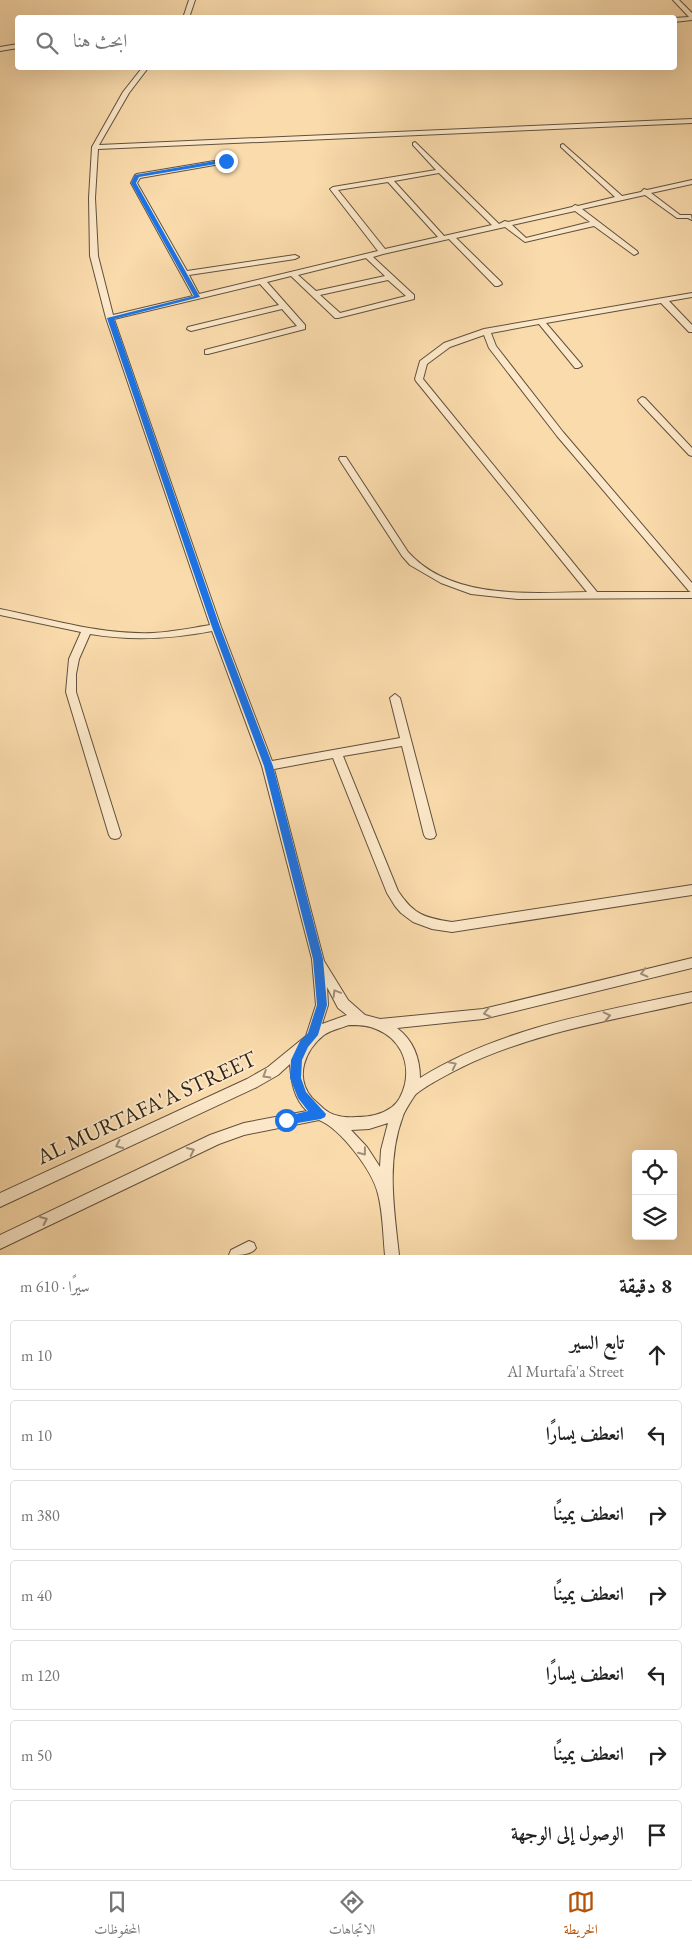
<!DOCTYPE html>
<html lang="ar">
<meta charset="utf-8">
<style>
body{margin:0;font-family:"EB Garamond",Amiri,serif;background:#f2f2f2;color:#222;direction:rtl}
.controls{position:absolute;right:15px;bottom:15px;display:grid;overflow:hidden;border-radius:5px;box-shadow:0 5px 20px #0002}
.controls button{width:45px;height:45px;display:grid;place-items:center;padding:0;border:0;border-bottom:1px solid #e0e0e0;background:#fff;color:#222;font:25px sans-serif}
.stop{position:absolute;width:15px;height:15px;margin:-11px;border:4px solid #1a73e8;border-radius:50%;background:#fff}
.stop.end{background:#1a73e8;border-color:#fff;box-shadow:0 1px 5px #0008}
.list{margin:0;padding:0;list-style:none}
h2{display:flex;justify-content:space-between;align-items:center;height:65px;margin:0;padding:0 20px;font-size:21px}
h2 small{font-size:16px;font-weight:400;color:#767676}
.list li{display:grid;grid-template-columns:32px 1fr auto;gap:15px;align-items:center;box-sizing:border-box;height:70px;margin:0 10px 10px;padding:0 10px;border:1px solid #e0e0e0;border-radius:5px}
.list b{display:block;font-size:19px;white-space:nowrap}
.list p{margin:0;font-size:16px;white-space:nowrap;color:#767676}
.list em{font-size:16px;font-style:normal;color:#767676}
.icon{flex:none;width:28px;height:28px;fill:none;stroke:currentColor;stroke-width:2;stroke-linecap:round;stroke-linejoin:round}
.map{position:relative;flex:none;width:692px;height:1255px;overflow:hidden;direction:ltr}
.search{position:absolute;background:#fff;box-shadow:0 5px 20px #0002;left:15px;right:15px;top:15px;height:55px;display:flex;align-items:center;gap:12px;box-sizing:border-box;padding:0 18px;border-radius:5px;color:#767676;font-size:19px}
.sheet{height:625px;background:#fff}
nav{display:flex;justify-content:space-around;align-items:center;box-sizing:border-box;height:70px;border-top:1px solid #e0e0e0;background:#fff;font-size:14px;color:#767676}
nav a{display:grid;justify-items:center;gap:2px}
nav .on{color:#b45309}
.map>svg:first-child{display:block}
</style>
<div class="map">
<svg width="692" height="1255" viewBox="0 0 692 1255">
<rect width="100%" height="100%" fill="#fadbac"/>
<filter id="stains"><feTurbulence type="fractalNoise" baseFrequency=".004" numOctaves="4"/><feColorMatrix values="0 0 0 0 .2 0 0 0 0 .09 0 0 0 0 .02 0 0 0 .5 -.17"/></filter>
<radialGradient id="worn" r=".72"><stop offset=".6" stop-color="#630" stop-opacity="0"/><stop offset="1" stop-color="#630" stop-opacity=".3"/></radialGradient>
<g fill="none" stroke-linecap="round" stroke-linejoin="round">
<g stroke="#60513d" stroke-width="2">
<g id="service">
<polygon points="189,0 195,0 189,18 183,18"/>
<polygon points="673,0 679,0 692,13 692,20 674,22 674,18 689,17"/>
<polygon points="18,44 18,48 0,51 0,47"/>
<path d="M142,68H148L129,93L99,145L692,119V123L98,149L95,198L98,256L113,315L193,296L131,183L135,175L137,174L226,159L229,161L226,163L140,178L137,183L187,271L295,255L299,257L295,259L189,275L199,294L378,251L330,189L333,187L436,170L413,145V143L415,142L499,224L505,221L508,222L572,207L575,205L578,206L615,197L561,147V145L563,144L622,196L641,192L644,189L647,190L692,180V184L651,193L680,215H691L692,220L688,218H677L645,195L582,209L637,251L638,253L634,255L594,226L525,242L505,227L456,238L501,282L502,284L498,286H495L449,239L383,254L373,257L414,295V299L338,318H335L291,276L267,282L305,325V329L208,354H205V350L297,326L282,309L191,331L187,329L188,327L279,305L260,284L114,319L221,627L272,761L400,738L390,698L395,694L400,698L436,835L434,838L430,839L426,838L424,835L402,746L343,756L398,891C414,915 425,918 452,922L692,885V895L452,932L432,929L413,922L401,913L395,906L387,893L333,758L274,769L324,961L348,1000L365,1015L380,1019L483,1009L692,958V968L483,1019L397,1028C413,1040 420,1058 420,1078C502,1027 599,1012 692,992V1002C615,1020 534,1032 462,1067C447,1075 430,1083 416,1094C414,1096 404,1112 403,1116C386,1161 394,1209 399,1255H385C383,1235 383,1213 378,1194C373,1171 340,1128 319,1120L244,1135L219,1144L0,1249V1235L210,1135L244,1123L307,1111C294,1099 291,1081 290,1064L278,1075L257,1087L0,1207V1193L247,1079L268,1067L306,1036L316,1005L312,959L262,766L212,631C171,639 132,641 90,634L79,659L76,674V692L121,835L119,838L115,839L111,838L109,835L66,692L69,659L81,632L0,615V609C50,619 101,635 153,633C172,632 191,628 210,625L106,318L90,256L89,198L92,147L123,92ZM439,173L492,225L444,236L394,181ZM388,182L438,237L385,249L338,190ZM575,211L590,222L526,238L512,225ZM366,258L385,276L316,291L298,275ZM388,280L406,296L340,313L320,295ZM327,987L338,1008L347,1015L322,1024L328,1005ZM349,1025C358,1025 368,1025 376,1029C399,1038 410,1060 405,1084C403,1092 399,1102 392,1107C381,1115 369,1117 356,1117C345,1118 332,1116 324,1109C320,1105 316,1102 312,1098C294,1077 305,1050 324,1035C331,1030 341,1028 349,1025ZM388,1123L381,1150L380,1167L367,1147L351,1130L369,1129Z"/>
<path d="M692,293V297L669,301L692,325V332H689L661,303L546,323L581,364L582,366L578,368H575L539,324L491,333L496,346L563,432L692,583V598L518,599L471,594L441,583L410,565L402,556L339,459L340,457H346L408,552C451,600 529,593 587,592L416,381L415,379L420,361L444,343L484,329ZM484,335L489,348L557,436L689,591L691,592H597L423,379L427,364L450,347Z"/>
<polygon points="642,397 645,398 692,448 692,456 689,455 639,402 638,400"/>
<path d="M249,1241L254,1243L256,1248C252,1255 239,1255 229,1255L231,1250Z"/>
</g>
</g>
<use href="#service" fill="#fce8c9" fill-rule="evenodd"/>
</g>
<defs><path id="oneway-chevron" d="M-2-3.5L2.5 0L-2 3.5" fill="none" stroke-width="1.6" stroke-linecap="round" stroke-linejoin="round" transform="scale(1.25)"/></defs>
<g stroke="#9f8f79">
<use href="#oneway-chevron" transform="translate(644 973) rotate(166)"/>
<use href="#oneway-chevron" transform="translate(336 993) rotate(-121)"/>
<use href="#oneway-chevron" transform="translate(487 1013) rotate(168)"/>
<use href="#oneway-chevron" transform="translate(607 1016) rotate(-13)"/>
<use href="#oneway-chevron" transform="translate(453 1065) rotate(-26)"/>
<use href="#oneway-chevron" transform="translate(266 1075) rotate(149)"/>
<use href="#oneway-chevron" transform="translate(119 1145) rotate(155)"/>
<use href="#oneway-chevron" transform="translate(191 1151) rotate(-25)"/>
<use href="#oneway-chevron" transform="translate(363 1152) rotate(52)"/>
<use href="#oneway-chevron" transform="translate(44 1220) rotate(-25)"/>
</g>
<polygon fill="#1a73e8" points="226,159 228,162 139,177 136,183 200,297 114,319 220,627 273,766 323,959 327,1005 318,1035 308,1047 302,1060 301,1078 306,1092 326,1114 325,1117 321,1119 286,1125 283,1124 281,1120 283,1117 308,1111 298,1098 290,1078 291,1060 300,1041 308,1033 317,1005 313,959 264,766 212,627 107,318 194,296 131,183 135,175"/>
<g text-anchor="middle" stroke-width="4" stroke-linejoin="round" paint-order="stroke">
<g font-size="22" fill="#2d2318" stroke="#fce8c9">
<text transform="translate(146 1107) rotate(-25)" y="8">AL MURTAFA'A STREET</text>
</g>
</g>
<rect width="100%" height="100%" filter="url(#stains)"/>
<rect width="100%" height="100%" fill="url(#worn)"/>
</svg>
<div class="controls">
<button><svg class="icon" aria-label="locate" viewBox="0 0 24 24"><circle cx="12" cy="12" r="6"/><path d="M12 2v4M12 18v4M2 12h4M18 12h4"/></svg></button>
<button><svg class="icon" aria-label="layers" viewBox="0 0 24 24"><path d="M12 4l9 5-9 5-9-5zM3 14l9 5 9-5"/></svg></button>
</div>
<div class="stop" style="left:286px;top:1120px"></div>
<div class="stop end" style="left:226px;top:161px"></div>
<div class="search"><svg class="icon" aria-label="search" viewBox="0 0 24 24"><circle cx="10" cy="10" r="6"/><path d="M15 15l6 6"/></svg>ابحث هنا</div>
</div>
<section class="sheet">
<h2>8 دقيقة<small>سيرًا · 610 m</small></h2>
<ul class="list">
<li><svg class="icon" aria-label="ahead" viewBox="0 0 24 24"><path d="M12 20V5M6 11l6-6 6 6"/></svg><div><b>تابع السير</b><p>Al Murtafa'a Street</p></div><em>10 m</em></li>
<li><svg class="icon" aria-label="left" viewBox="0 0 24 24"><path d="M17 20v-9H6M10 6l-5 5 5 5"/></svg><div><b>انعطف يسارًا</b></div><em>10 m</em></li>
<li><svg class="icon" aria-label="right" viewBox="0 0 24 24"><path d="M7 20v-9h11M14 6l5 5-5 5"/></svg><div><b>انعطف يمينًا</b></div><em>380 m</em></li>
<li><svg class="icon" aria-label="right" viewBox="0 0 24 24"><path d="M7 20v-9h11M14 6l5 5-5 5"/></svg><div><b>انعطف يمينًا</b></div><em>40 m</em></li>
<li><svg class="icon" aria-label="left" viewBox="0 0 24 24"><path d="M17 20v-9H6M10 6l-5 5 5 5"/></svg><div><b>انعطف يسارًا</b></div><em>120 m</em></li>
<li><svg class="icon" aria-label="right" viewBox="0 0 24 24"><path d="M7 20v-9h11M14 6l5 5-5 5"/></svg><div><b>انعطف يمينًا</b></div><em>50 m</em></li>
<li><svg class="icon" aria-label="arrive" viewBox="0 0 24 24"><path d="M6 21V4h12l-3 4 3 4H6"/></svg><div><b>الوصول إلى الوجهة</b></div></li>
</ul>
</section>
<nav>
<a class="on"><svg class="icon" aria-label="map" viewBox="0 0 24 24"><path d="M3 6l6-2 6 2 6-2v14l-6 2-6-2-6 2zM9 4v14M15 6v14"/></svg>الخريطة</a>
<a><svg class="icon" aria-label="directions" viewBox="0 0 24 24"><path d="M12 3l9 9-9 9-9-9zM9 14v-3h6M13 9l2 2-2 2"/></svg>الاتجاهات</a>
<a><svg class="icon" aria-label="saved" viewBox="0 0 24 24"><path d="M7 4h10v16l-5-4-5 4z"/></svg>المحفوظات</a>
</nav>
